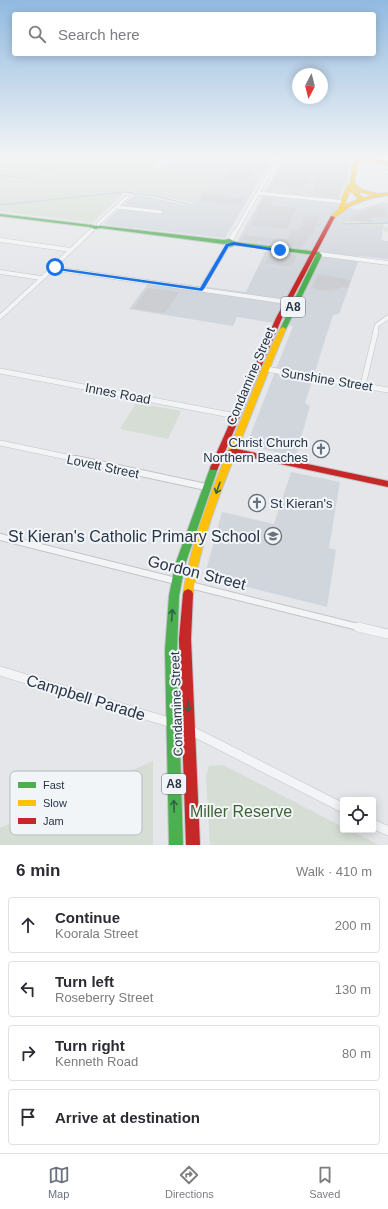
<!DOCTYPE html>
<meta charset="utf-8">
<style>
body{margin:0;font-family:Arial,sans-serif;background:#f2f2f3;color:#2b2b33}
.controls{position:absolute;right:12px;bottom:12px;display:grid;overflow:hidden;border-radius:4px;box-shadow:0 2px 10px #0003}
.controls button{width:36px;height:36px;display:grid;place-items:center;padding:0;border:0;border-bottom:1px solid #e1e1e2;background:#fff;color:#2b2b33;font:20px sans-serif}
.compass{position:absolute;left:292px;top:68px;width:36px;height:36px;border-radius:50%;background:#fff;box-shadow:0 2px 10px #0003;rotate:187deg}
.stop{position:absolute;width:12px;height:12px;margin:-9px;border:3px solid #1a73e8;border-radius:50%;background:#fff}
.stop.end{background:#1a73e8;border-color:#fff;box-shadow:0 1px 4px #0008}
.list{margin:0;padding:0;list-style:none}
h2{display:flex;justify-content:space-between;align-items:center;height:52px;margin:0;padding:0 16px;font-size:17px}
h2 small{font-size:13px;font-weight:400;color:#7c7c81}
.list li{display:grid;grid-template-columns:26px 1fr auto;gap:12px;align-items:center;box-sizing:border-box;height:56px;margin:0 8px 8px;padding:0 8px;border:1px solid #e1e1e2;border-radius:4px}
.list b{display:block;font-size:15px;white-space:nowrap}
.list p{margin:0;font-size:13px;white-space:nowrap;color:#7c7c81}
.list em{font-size:13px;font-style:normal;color:#7c7c81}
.icon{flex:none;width:22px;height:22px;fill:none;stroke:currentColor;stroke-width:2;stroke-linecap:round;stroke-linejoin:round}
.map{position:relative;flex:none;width:388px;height:845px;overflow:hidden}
.search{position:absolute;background:#fff;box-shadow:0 2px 10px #0003;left:12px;right:12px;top:12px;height:44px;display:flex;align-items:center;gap:10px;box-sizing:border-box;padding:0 14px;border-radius:4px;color:#7c7c81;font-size:15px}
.sheet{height:308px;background:#fff}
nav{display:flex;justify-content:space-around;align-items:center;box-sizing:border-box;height:56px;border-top:1px solid #e1e1e2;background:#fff;font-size:11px;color:#7c7c81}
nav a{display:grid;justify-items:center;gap:2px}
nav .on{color:#6a727e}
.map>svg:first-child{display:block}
</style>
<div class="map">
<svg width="388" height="845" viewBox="0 0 388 845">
<rect width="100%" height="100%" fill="#e4e6e9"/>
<g fill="#d1d6dc">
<polygon points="173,156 274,156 225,238 107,225 104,223 135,194 190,206 215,177 158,170"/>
<polygon points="285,156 305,156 351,161 348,180 337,204 358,210 383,202 388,203 388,224 384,223 381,240 388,241 388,259 359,256 358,262 339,314 333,315 305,403 310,406 296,456 246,446 293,326 237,317 233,326 129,309 151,280 246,292 268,246 239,242 238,240"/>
<polygon points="291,472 340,482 329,548 336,550 327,607 207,577 205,574 222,512 274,524"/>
</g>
<g fill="#d5ddd4">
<polygon points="0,156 165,156 151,169 215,176 193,203 171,198 126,191 92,223 0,211"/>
<polygon points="346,219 384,223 384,227 388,228 388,232 383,231 384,227 360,224 342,225"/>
<polygon points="136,403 181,411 168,439 120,429"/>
<polygon points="153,761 153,845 0,845 0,828"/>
<polygon points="223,765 343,827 343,830 350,830 379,845 210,845 206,776 209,766"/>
</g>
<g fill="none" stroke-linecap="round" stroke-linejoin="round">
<g stroke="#b0c4d6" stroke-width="1">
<polyline points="0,175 23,178 40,170 69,167 90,156"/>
<polyline points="0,205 125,192 156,196 191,205"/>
<polyline points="342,224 388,223"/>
<polyline points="313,225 320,225"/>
</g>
</g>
<g fill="#ccced2">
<polygon points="241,156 272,156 262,171 254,171 246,182 223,180"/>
<polygon points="295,156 302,156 301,159 314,160 314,158 348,161 346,180 344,179 338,198 312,196 317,179 310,176 305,188 272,185 284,162 292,163"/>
<polygon points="204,194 245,198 240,205 198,201"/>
<polygon points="264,197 272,198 270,203 273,204 272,205 296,208 287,229 251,225 260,209 258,209"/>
<polygon points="374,207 386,208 385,218 372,217 371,222 349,220 357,213"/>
<polygon points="305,216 319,217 313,233 300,248 242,240 245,235 287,240 291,230 299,231"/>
<polygon points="270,251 297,255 292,267 265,263"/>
<polygon points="318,274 350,280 348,288 342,287 332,291 318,290 312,288"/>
<polygon points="148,288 179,292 165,313 133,309"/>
<polygon points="316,440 329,443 326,458 313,455"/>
</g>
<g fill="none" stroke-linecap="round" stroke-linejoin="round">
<g stroke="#c2c4c7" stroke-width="4">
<g id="street-far4">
<polyline points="157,169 171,156"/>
<polyline points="384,173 388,172"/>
<polyline points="258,193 344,202"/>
<polyline points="117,207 161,212"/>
<polyline points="98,224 127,197"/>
<polyline points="89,233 94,228"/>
<polyline points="235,233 279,156"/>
</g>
</g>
<g stroke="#c2c4c7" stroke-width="5">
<g id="street-far3">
<polyline points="0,240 71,250"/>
<polyline points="230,241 235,232"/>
<polyline points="319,254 388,263"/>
<polyline points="54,267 57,267 57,269 51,269 90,232"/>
<polyline points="57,269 287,302"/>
<polyline points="0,272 41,278"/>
<polyline points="201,289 228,245"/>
<polyline points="0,317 51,270"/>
<polyline points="375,332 377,325 388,317"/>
</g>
</g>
<g stroke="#c2c4c7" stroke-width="6">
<g id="street-far2">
<polyline points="266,369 388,390"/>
<polyline points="0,371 236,416"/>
<polyline points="363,385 376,331"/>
<polyline points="0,443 81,460"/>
</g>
</g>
<g stroke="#c2c4c7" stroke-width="8">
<g id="street-far1">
<polyline points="76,459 206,487"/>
<polyline points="0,537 176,581"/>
<polyline points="190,585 362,628"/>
</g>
</g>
<g stroke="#c2c4c7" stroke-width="10">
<g id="street">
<polyline points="358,627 388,634"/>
<polyline points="0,671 172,723"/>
<polyline points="190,730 343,808"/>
<polyline points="373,824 388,831"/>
</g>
</g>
<g stroke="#c2c4c7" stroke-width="2">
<g id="fast">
<polygon points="0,214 91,225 95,226 101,226 224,240 230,239 235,242 319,252 322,255 286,329 283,331 280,329 316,255 235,245 230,247 227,245 229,243 224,244 101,228 94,229 90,227 0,216"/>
<polygon points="214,465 217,466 218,468 185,565 179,596 177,650 183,845 169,845 165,650 169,596 175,565 210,468 211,466"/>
</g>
</g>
<g stroke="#c2c4c7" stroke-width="2">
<g id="slow">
<path d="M322,156L355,158V156H359L358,159L388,162V164L358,161L354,183L362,190L379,194L388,193V195C375,197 362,200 350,206C344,210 337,218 331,218V216L338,210L347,186L350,184L354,160ZM354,187L359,192L375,195L363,198L353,189ZM350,190L359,199L344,206Z"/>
<path d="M283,327L286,329C272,361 260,393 247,425C225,481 201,534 193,594L192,597L188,599L184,597L183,594C192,535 215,482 238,427C252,394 264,361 280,329Z"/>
</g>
</g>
<g stroke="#c2c4c7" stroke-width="2">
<g id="jam">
<polygon points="331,216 335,217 282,318 218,468 217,470 211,470 210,468 276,318"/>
<polygon points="232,448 388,481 388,487 229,453 228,451"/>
<polygon points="188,589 192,591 193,594 191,639 200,845 186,845 179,639 183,594 184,591"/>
</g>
</g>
<use href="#street-far4" stroke="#f3f4f6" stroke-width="3"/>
<use href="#street-far3" stroke="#f3f4f6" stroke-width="4"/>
<use href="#street-far2" stroke="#f3f4f6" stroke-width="5"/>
<use href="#street-far1" stroke="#f3f4f6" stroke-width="6"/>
<use href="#street" stroke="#f3f4f6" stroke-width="9"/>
<use href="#fast" fill="#4caf50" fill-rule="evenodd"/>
<use href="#slow" fill="#ffc107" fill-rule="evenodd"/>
<use href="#jam" fill="#c62828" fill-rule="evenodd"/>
</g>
<defs><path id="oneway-shaft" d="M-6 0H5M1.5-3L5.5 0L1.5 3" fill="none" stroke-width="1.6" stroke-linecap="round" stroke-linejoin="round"/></defs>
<g stroke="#355f49">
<use href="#oneway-shaft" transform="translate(218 488) rotate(109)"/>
<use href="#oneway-shaft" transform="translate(172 615) rotate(-86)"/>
<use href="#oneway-shaft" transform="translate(188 706) rotate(88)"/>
<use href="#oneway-shaft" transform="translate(174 806) rotate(-92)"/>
</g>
<linearGradient id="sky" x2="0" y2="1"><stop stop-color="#91bae1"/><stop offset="0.57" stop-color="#f3f4f5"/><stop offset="1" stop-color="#f3f4f5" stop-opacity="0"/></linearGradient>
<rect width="388" height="275" fill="url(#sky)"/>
<polygon fill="#1a73e8" points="234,242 282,250 280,252 234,245 229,246 204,289 202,291 57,270 53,267 55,266 59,268 200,288 226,244"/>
<defs>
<g id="church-ring" transform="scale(0.9)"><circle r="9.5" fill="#f2f5f8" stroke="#6a727e" stroke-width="1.5"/><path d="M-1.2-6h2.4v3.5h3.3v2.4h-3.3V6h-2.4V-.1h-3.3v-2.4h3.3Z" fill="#6a727e"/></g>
<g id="school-ring" transform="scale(0.9)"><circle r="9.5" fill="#f2f5f8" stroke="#6a727e" stroke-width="1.5"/><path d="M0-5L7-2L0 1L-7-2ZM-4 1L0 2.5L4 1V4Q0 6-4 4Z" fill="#6a727e"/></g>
</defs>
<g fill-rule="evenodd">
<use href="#church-ring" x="321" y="449"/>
<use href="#church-ring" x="257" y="503"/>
<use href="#school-ring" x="273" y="536"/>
</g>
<g text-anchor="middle" stroke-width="4" stroke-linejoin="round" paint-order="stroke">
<g fill="#f2f5f8" stroke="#656e7b" stroke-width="1">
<rect x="281" y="297" width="24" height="20" rx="3"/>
<rect x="162" y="774" width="24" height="20" rx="3"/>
</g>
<g font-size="12" font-weight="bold" fill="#283445">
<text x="293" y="311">A8</text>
<text x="174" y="788">A8</text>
</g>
<g font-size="13" fill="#283445" stroke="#f2f5f8">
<text transform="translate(250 376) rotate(-67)" y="5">Condamine Street</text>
<text transform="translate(327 379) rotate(9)" y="5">Sunshine Street</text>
<text transform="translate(118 393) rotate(11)" y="5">Innes Road</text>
<text transform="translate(103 466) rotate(12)" y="5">Lovett Street</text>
<text transform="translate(176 704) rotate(-92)" y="5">Condamine Street</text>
</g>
<g font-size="13" fill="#283445" stroke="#f2f5f8" text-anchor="end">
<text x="308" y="447">Christ Church<tspan x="308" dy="15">Northern Beaches</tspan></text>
<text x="270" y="508" text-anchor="start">St Kieran's</text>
</g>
<g font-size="16" fill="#283445" stroke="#f2f5f8" text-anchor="end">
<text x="260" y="542">St Kieran's Catholic Primary School</text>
</g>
<g font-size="16" fill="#283445" stroke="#f2f5f8">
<text transform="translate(197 572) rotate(14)" y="6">Gordon Street</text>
<text transform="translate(86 697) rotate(17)" y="6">Campbell Parade</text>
</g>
<g font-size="16" fill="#3f6234" stroke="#f2f5f8">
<text x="241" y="817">Miller Reserve</text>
</g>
</g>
<rect x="10" y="771" width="132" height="64" rx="6" fill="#f2f5f8" stroke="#b5bbc2" stroke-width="1"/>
<rect x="18" y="782" width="18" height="6" fill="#4caf50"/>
<rect x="18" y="800" width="18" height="6" fill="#ffc107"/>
<rect x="18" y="818" width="18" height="6" fill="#c62828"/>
<g font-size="11" fill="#283445">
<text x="43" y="789">Fast</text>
<text x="43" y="807">Slow</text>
<text x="43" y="825">Jam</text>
</g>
</svg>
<div class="controls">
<button><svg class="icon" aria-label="locate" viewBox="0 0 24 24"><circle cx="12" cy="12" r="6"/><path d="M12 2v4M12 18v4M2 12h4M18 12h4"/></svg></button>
</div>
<svg class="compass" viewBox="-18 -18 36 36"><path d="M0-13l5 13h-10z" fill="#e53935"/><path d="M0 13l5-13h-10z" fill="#7c7c81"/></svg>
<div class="stop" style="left:55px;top:267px"></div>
<div class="stop end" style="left:280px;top:250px"></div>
<div class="search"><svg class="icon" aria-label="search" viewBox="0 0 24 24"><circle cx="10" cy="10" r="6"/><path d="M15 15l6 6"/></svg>Search here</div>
</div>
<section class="sheet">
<h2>6 min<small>Walk · 410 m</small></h2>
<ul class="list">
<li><svg class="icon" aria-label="ahead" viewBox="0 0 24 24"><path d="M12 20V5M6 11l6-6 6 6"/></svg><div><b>Continue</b><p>Koorala Street</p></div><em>200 m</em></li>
<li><svg class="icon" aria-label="left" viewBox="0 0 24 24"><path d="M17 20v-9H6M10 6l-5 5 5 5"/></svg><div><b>Turn left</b><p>Roseberry Street</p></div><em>130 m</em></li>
<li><svg class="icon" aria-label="right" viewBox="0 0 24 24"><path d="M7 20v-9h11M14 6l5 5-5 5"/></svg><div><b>Turn right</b><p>Kenneth Road</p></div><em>80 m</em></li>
<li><svg class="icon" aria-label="arrive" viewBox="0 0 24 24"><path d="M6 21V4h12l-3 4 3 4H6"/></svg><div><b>Arrive at destination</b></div></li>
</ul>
</section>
<nav>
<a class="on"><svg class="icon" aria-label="map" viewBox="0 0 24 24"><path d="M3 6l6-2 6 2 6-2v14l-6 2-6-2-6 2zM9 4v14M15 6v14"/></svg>Map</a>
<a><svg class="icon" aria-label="directions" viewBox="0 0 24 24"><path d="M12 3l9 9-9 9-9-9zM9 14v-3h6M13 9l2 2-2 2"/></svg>Directions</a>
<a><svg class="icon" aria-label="saved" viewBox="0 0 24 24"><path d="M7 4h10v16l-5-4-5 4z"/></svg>Saved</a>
</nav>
